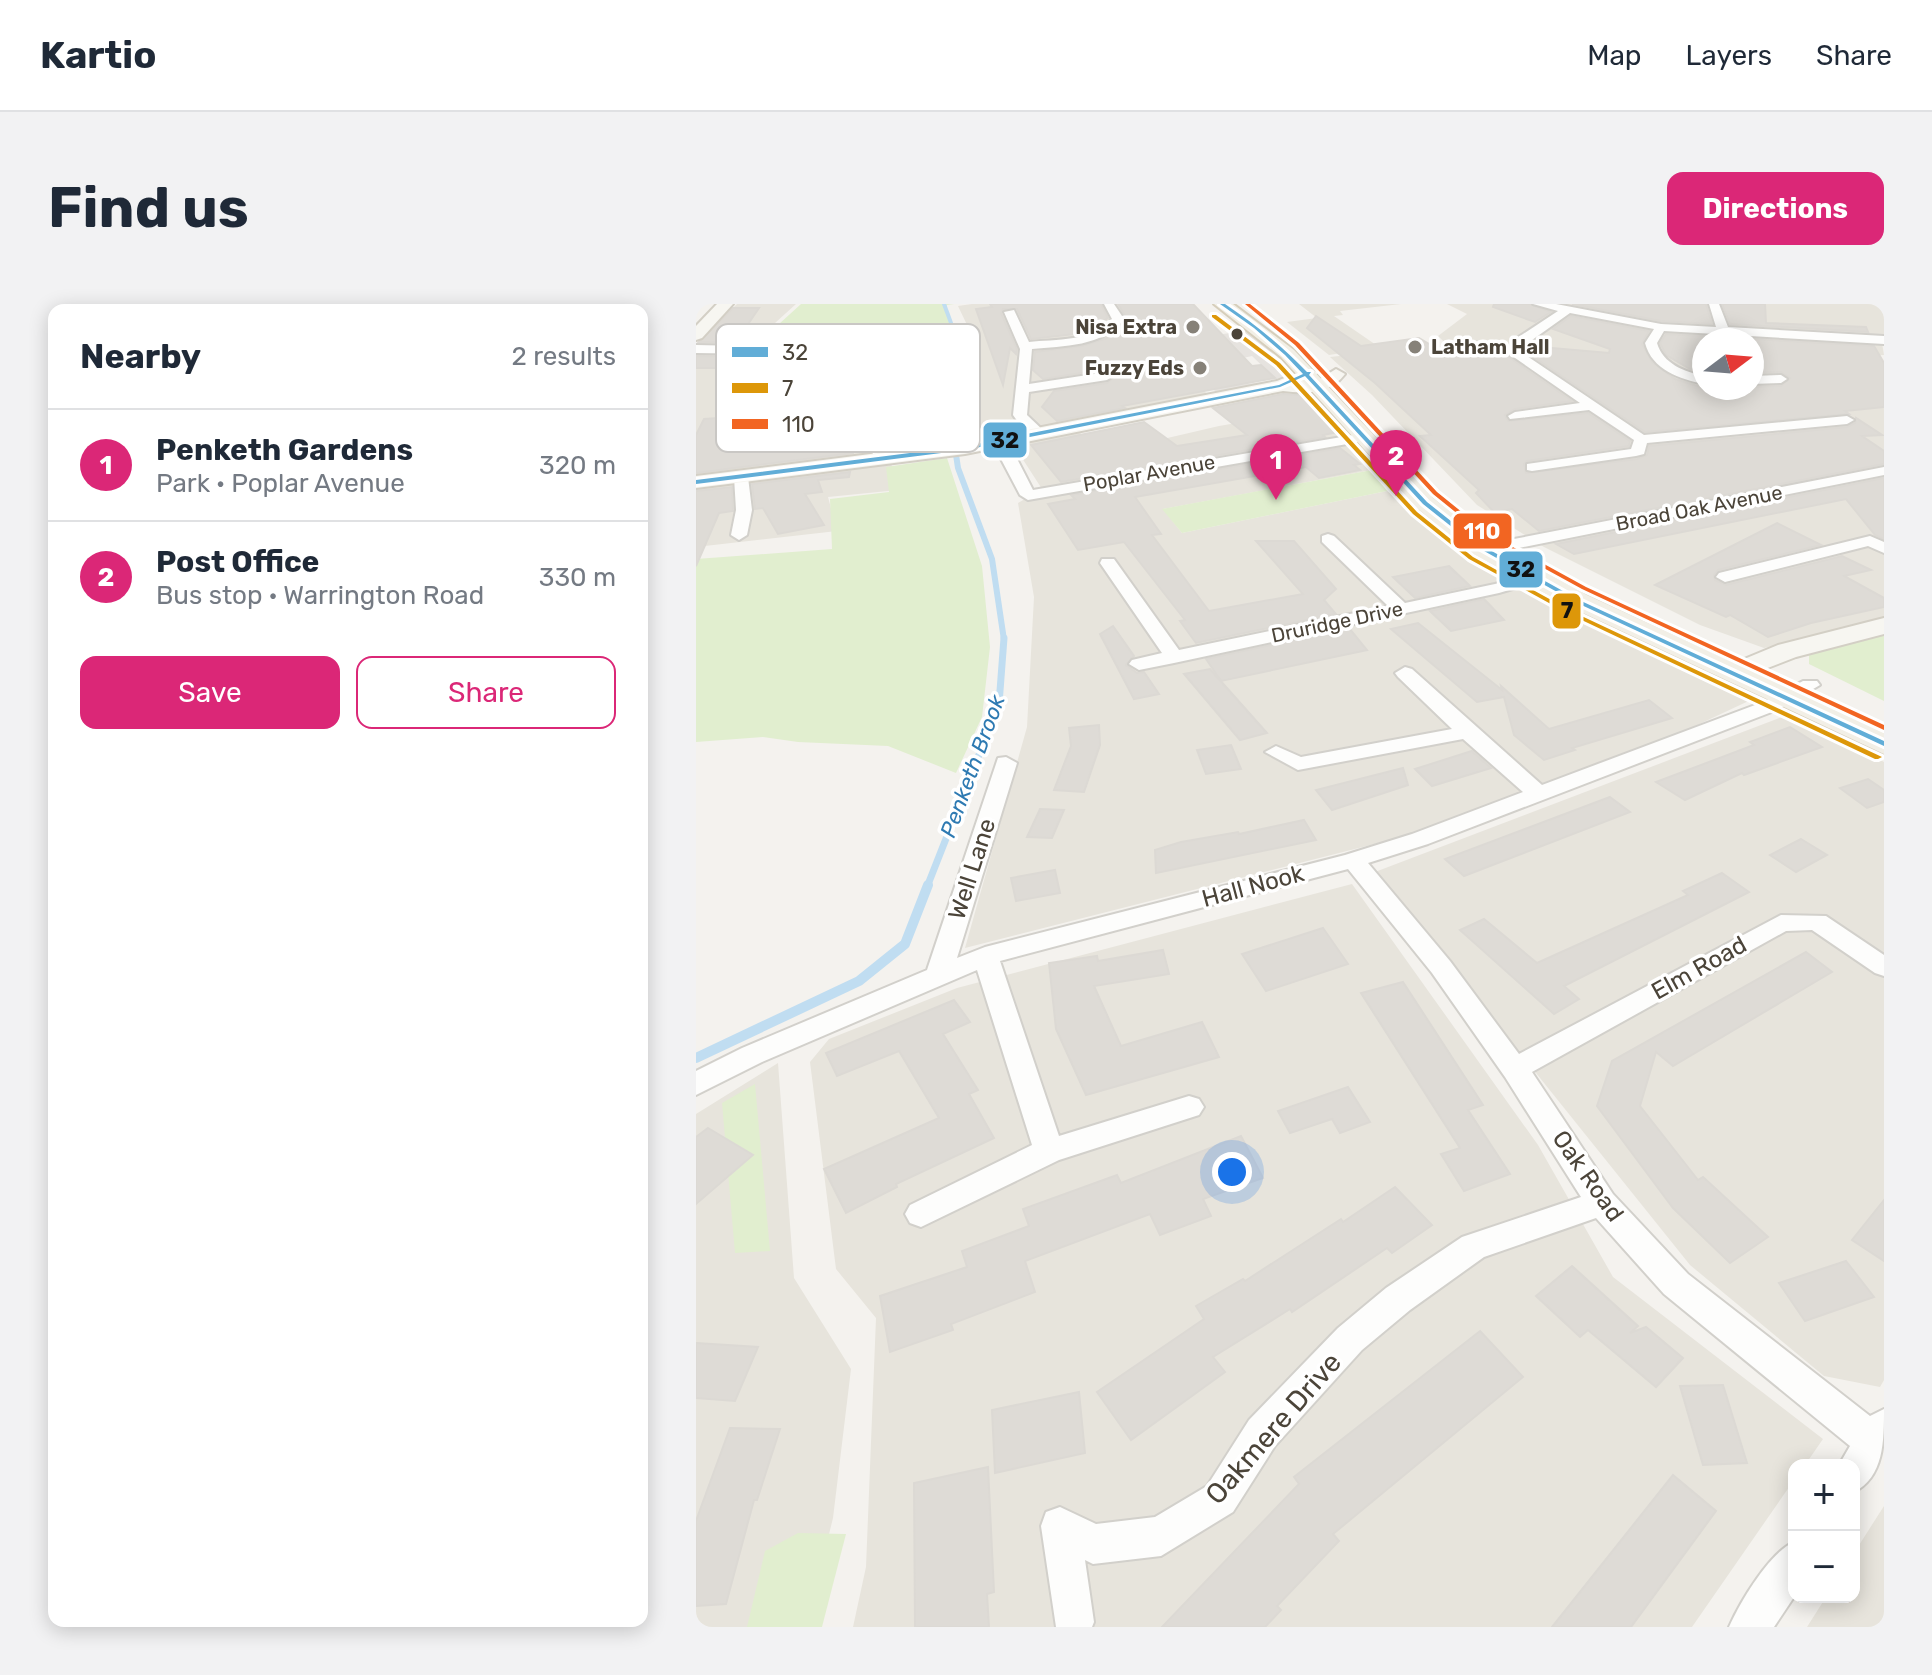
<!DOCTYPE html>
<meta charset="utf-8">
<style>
body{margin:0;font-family:Rubik,sans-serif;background:#f2f2f3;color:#1f2937}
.controls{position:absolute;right:24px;bottom:24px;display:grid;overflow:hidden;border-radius:16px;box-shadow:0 4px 20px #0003}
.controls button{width:72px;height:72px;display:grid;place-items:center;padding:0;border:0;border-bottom:2px solid #e0e1e3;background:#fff;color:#1f2937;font:40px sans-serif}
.compass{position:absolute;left:996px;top:24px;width:72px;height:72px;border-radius:50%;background:#fff;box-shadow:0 4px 20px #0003;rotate:74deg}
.you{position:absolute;left:536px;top:868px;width:28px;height:28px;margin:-20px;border:6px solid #fff;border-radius:50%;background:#1a73e8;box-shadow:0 0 0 12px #1a73e833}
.badge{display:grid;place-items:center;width:52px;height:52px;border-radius:50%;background:#db2777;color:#fff;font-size:26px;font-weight:700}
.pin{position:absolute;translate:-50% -66px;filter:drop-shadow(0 2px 4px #0008)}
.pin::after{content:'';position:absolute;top:42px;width:28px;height:24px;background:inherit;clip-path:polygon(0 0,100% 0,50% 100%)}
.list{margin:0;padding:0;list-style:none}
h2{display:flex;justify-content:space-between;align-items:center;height:104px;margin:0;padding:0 32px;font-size:34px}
h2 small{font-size:26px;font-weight:400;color:#747a83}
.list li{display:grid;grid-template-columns:52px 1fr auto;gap:24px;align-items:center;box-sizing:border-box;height:112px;padding:0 32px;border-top:2px solid #e0e1e3}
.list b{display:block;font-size:30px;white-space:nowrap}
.list p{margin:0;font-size:26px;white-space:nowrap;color:#747a83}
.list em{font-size:26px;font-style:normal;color:#747a83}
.actions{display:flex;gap:16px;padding:24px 32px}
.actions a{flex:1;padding:18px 0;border:2px solid #db2777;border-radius:16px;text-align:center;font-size:28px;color:#db2777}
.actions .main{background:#db2777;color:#fff}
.map{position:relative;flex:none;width:1188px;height:1323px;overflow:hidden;border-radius:16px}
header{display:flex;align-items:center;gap:48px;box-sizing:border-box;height:112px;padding:0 40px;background:#fff;border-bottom:2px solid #e0e1e3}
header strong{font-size:38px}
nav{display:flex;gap:44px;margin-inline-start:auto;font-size:28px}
.intro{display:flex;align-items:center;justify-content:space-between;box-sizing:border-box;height:192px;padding:0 48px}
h1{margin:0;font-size:56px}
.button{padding:20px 36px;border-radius:16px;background:#db2777;color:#fff;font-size:28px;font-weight:700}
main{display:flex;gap:48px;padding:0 48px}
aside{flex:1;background:#fff;border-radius:16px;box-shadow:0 4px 20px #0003}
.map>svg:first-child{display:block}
</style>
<header>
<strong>Kartio</strong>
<nav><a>Map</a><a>Layers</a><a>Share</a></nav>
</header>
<div class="intro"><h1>Find us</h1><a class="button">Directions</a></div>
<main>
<aside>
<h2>Nearby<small>2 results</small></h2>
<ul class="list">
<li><span class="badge">1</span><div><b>Penketh Gardens</b><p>Park · Poplar Avenue</p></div><em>320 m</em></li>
<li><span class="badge">2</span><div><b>Post Office</b><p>Bus stop · Warrington Road</p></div><em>330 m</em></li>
</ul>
<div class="actions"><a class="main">Save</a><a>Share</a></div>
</aside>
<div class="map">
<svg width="1188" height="1323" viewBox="0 0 1188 1323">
<rect width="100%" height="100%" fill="#f4f2ee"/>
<g fill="#e7e4dc" fill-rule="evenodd">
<polygon points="41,0 100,0 79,19 131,19 118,34 144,46 252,65 240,145 189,152 212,185 132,193 141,227 0,243 0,40"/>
<polygon points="276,0 459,0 499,79 515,93 280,137 272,89 283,46 262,2"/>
<polygon points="603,0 705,0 644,7 647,11 638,12 683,43 633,51 591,18 621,14"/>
<path d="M751,0H826L888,14L993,28L1186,39L1188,51L1115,56L1188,91V316L1068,344L1004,321L848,243L781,201L676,91L634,53L681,48L765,54L742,32L771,10ZM1008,36H1056V84H1008Z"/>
<polygon points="857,0 1188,0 1188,33 969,20"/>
<polygon points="636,103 676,166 467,205 486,229 691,187 785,255 1059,394 950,445 714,531 269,644 331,423 338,293 322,199 346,185 317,140 383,128 407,149 523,122"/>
<polygon points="1094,410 1188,458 1188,1076 1184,1083 1128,1072 994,961 679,568"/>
<polygon points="656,580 842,841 917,973 1127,1135 1109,1161 1098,1161 1098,1176 996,1323 157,1323 170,1263 180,1014 140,965 114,758 133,735 261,684"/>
<polygon points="82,759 98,974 155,1065 137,1214 110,1323 0,1323 0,810"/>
<polygon points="1188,1202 1188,1323 1111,1323 1130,1293 1158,1293 1158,1249"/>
</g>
<g fill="#e1eecf">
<polygon points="105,0 258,0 251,1 251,10 261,39 262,67 137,74 144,56 138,45 122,33 127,22 83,20"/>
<polygon points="251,154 286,262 294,343 286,413 260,469 192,442 102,438 67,433 0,438 0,255 136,245 134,195 193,188 190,163"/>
<polygon points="676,166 691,187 486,229 466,205"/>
<polygon points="1188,331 1188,397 1113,360 1113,350"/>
<polygon points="59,780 74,947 39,949 26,799"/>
<polygon points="102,1229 150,1230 126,1323 51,1323 69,1247"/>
</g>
<path fill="#e6e3df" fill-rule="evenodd" d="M550,27L578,50L572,52L584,53L599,68L591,75L528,94L505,76L435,42ZM556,52L581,76L542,81L529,70L547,54Z"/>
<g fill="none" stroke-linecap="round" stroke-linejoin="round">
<path stroke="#c0ddf1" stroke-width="4" d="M248,0C253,14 260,29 261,43C264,78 254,112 259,146"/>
<polyline stroke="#c0ddf1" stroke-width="6" points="259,144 262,164 296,255 308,336"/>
<polyline stroke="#c0ddf1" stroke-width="7" points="231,583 303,400 308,334"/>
<polyline stroke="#c0ddf1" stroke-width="10" points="0,754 163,677 209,640 232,581"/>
</g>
<g fill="#dedbd6" stroke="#dcd9d4" stroke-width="2">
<polygon points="294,0 405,0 412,14 388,29 335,35 321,5 307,5 305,9 321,45 320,50 314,44 307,81 280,5 296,3"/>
<polygon points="422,0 497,0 556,62 565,61 579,74 426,102 429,104 361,117 346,103 358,87 411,79 420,71 411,65 347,75 337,66 339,48 386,42 411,34 431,15"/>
<polygon points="798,0 834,0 855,8 839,18 797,3"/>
<polygon points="876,0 1010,0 1016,20 965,17"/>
<polygon points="1026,0 1069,0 1070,19 1170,23 1172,28 1034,20"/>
<polygon points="37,4 63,4 46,29 113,29 114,26 150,83 170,82 157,149 0,169 0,131 8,115 37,113 30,128 84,125 103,60 90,61 92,50 84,40 3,38"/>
<polygon points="620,12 665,42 723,34 750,50 774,37 811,40 807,49 876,97 819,105 809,111 812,117 892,109 934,137 933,142 831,157 828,160 830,169 941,155 951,151 953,142 1151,123 1159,119 1160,114 1186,131 1166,132 1188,147 1188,160 843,227 816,205 798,208 780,189 783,186 724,132 735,131 679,79 611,24"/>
<polygon points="875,12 953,27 946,40 956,58 979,75 1008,84 1085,82 1094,74 1085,68 1056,69 1056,36 1008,36 1008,69 994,65 970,51 964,39 970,30 1178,42 1188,59 1188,103 1149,107 1153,110 949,128 827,46 833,42 913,49 914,45 857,25"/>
<polygon points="0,52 72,53 68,62 59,64 0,64"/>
<polygon points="587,90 603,91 632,111 626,112 647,127 627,131 629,133 365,178 335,141 448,118 481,142 551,131 517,104"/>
<polygon points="644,144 664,160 658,161 664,166 623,174 610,163 439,193 465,230 456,231 513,307 607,290 560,237 598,237 640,285 628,296 640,310 500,339 484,317 489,316 428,238 382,246 352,200 379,195 375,191"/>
<polygon points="154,168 153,173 122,176 126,188 109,190 128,221 82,230 67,204 59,205 56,180"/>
<polygon points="1188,174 1188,235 1179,231 1150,195 878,250 860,240"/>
<polygon points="36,183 37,207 23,209 0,262 0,187"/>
<polygon points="1081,219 1125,241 1022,266 1018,271 1019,276 1030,281 1146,252 1175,266 1148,272 1188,294 1188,303 1115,319 1072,333 1034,311 1030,313 959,281"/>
<polygon points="753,262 774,282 719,294 697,273"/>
<polygon points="788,295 808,316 755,327 734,307"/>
<polygon points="722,319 806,386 805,382 853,425 953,396 976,414 876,444 879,446 848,456 818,431 808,393 781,398 695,325"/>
<polygon points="417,322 438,352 430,361 441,369 448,368 463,390 438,395 404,330"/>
<polygon points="653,324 671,346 525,377 510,355"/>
<polygon points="514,365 571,429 544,436 488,370"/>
<polygon points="403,421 404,441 388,488 358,486 375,442 373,424"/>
<polygon points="1094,423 1126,443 1048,471 1046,469 989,496 960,478 1058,441 1054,438"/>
<polygon points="535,441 545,465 510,470 501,446"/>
<polygon points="776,447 795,464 736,482 719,465"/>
<polygon points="707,464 712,481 636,506 620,486"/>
<polygon points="1172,475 1188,486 1188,498 1171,504 1144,484"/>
<polygon points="914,493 934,508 768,572 749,555"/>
<polygon points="344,505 368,506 356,534 331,533"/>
<polygon points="608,516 620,536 460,569 459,546 485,538 542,528 543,530"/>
<polygon points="1105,535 1131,551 1100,568 1074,551"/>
<polygon points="359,566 364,589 320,597 315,574"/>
<polygon points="1026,569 1053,588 868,682 883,695 858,710 764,626 788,615 841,659 992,591 987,587"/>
<polygon points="627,624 652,660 570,687 546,650"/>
<polygon points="467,646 473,670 398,682 425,742 506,718 523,753 390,791 360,725 353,659 401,652 402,657"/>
<polygon points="1110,648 1136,668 977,762 960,748 944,802 1002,876 1007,873 1072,933 1034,959 977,904 901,802 916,757"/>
<polygon points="707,678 787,801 772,806 814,870 768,887 745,850 764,844 665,689"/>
<polygon points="258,696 274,718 247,730 282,786 273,790 298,834 200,880 201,883 150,909 128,865 243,814 203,747 141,772 130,749"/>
<polygon points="652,783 674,818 644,829 636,815 594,829 582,807"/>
<polygon points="12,824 57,851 0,900 0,833"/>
<polygon points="545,832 567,874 507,895 515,912 464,931 454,910 329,957 339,988 255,1020 257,1026 194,1048 184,992 271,963 266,947 333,922 327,905 421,871 425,879"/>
<polygon points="699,883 736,921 696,949 691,944 596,1008 594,1005 517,1053 529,1068 435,1136 401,1088 508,1015 500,1002 547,975 549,977 645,915 647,918"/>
<polygon points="1188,896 1188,957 1156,936"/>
<polygon points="1150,957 1178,993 1109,1017 1083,979"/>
<polygon points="876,962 942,1022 934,1029 950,1023 987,1054 960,1083 892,1026 884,1033 840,992"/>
<polygon points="784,1027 827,1073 637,1230 643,1237 581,1302 585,1306 569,1323 466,1323 603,1180 598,1173"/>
<polygon points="0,1039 62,1043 39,1097 0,1094"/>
<polygon points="1027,1081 1051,1159 1007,1161 984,1082"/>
<polygon points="383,1088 389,1149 299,1169 296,1106"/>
<polygon points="34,1124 84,1125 61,1196 58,1196 30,1300 0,1302 0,1217"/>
<polygon points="292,1163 298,1288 291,1290 293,1323 219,1323 218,1179"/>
<polygon points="977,1171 1020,1207 935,1323 856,1323"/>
</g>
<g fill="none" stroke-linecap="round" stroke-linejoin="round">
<g stroke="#d2d0cb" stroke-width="4">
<g id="street">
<path d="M408,0H418L428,15C407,43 367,42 336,45L333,80L411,68L417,72L411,76L333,88L331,111L351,130L339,133L327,125L317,111L324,45L308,8L318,6L333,38C359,35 398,38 416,15Z"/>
<path d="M837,0H860L965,20L1020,23L1013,0H1023L1032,23L1188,32V40L968,27L961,39C967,60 989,68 1008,72V80C984,75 956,66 949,39L958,25L874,9L822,46L948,131L1151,112L1158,116L1151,120L951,139L948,150L940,152L836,167L831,166V160L935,145L938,136L893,106L814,115L812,112L819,108L884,99L809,47L818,36L862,7Z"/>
<polygon points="0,41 84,43 90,52 63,123 51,120 76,50 0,49"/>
<polygon points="1056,72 1085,71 1091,75 1085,79 1056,80"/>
<polygon points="191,83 197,87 190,155 183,159 176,155 185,87"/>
<polygon points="669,129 676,133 674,136 332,196 324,191 296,138 303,134 316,145 337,186"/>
<polygon points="1188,163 1188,171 818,245 810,240 818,235"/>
<polygon points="45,169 52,173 56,206 51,231 43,236 35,231 40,206 38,173"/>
<polygon points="632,230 638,232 709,299 799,280 838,268 847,273 844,277 803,289 478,359 443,366 433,360 436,356 466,349 404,259 406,255 418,255 483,346 692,302 626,238 626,232"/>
<polygon points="1174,232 1188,238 1188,249 1172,242 1029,278 1020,273 1023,269"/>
<path d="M709,363L716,365L846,481L1067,398L1107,377H1121L1124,381L1081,406L732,540L672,559L754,657L823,750L1085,611L1130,612L1188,651V672L1179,669L1116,626L1090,627L836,768L917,890L992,970L1174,1112L1188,1105C1188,1137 1188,1173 1158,1188V1161H1143L1154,1142L968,990L900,914L788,953L714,1006L666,1046L579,1142L537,1208L465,1252L397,1260L389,1256L398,1318L396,1323H360L345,1222L350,1208L364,1203L400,1220L459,1213L511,1182L553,1116L642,1024L690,984L766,933L885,893L809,773L736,669L652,565L304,657L363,832L493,792L503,795L508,803L503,811L363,856L225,923L214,919L209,910L214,901L336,841L281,666L66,758L0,791V767L46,744L231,666L302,454L310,453L321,459L261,654L289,643L649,551L716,530L827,488L767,435L602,466L569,448L580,442L605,453L756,425L702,373L699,369Z"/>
<path d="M1098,1238V1293L1078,1323H1033C1044,1298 1074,1248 1098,1238Z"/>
</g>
</g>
<g stroke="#d3cfc5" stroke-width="4">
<g id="secondary">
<polygon points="21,0 37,0 6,34 0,36 0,22"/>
<path d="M613,64L622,69L611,77L624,75L640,65L649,70C634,90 610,90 587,87L269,150L0,184V172L269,138L581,77Z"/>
<polygon points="1188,314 1188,330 1100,353 1038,377 1029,375 1025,369 1029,363 1082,341"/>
</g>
</g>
<g stroke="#d6cebb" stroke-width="4">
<polygon id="primary" points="518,0 537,0 598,46 737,194 792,237 891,291 1188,428 1188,450 872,302 774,248 721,204 585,53"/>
</g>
<use href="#street" fill="#fdfdfc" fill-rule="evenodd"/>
<use href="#secondary" fill="#f7f6f1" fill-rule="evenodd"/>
<use href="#primary" fill="#f2efe6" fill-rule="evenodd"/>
<g stroke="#fff" stroke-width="6">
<path id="bus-1" d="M524,0H529C559,20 586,42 611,68H615L613,71L731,198L785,241L883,296L1188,437V442L879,298L781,243L727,200L609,72L584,83L269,146L0,180V176L269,142L583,81L607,70L589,51L558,24Z"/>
</g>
<g stroke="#fff" stroke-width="6">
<polygon id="bus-2" points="516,11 520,11 584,59 721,208 777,253 877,308 1186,453 1182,455 1179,455 873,310 773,255 717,210 580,61 516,13"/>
</g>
<g stroke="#fff" stroke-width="6">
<polygon id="bus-3" points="549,0 554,0 603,39 741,188 793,230 890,283 1188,421 1188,426 886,285 789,232 737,190 599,41"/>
</g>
<use href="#bus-1" fill="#61add7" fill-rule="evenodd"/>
<use href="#bus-2" fill="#dd9709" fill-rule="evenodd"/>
<use href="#bus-3" fill="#f26522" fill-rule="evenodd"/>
</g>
<g fill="#868178" stroke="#fff" stroke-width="3">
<circle cx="497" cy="23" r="8"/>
<circle cx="719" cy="43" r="8"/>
<circle cx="504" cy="64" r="8"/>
</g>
<circle fill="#4b4439" stroke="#fff" stroke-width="3" cx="541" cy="30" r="7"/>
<g text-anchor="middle" stroke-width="7" stroke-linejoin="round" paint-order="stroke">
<g font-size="20" font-weight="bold" fill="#4b4439" stroke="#fff" text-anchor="end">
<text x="481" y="30">Nisa Extra</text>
<text x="735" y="50" text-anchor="start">Latham Hall</text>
<text x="488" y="71">Fuzzy Eds</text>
</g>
<g font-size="20" fill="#4b4439" stroke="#fff">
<text transform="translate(453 169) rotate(-10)" y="7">Poplar Avenue</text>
<text transform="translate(1003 204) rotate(-11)" y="7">Broad Oak Avenue</text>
<text transform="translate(641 318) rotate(-12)" y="7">Druridge Drive</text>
</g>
<g font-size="22" font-style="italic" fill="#2e7ab2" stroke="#fff">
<text transform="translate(276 462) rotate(-70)" y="8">Penketh Brook</text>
</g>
<g font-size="24" fill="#4b4439" stroke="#fff">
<text transform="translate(276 565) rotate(-72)" y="8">Well Lane</text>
<text transform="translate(557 582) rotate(-15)" y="8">Hall Nook</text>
<text transform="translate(1003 664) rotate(-29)" y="8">Elm Road</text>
<text transform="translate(892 872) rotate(55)" y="8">Oak Road</text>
</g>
<g font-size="28" fill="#4b4439" stroke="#fff">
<text transform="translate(577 1124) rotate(-49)" y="10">Oakmere Drive</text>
</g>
</g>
<rect x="20" y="20" width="264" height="128" rx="12" fill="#fff" stroke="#c9c7c4" stroke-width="2"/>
<rect x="36" y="43" width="36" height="10" fill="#61add7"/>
<rect x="36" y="79" width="36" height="10" fill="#dd9709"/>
<rect x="36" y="115" width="36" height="10" fill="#f26522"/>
<g font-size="22" fill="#4b4439">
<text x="86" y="56">32</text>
<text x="86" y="92">7</text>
<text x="86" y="128">110</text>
</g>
<g stroke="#fff" stroke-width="3">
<rect x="286" y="117" width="46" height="38" rx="8" fill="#61add7"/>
<rect x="756" y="208" width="61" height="38" rx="8" fill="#f26522"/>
<rect x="802" y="246" width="46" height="39" rx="8" fill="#61add7"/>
<rect x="855" y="288" width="31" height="38" rx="8" fill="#dd9709"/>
</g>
<g font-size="22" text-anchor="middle" font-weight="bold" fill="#fff">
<text x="786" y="235">110</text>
</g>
<g font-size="22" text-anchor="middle" font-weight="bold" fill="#111">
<text x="309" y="144">32</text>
<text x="825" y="273">32</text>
<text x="871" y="314">7</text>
</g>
</svg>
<div class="controls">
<button>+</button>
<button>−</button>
</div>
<svg class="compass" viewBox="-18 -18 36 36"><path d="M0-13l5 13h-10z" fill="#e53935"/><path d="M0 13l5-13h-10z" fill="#747a83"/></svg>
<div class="you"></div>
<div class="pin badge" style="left:580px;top:196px">1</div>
<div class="pin badge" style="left:700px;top:192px">2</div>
</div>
</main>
